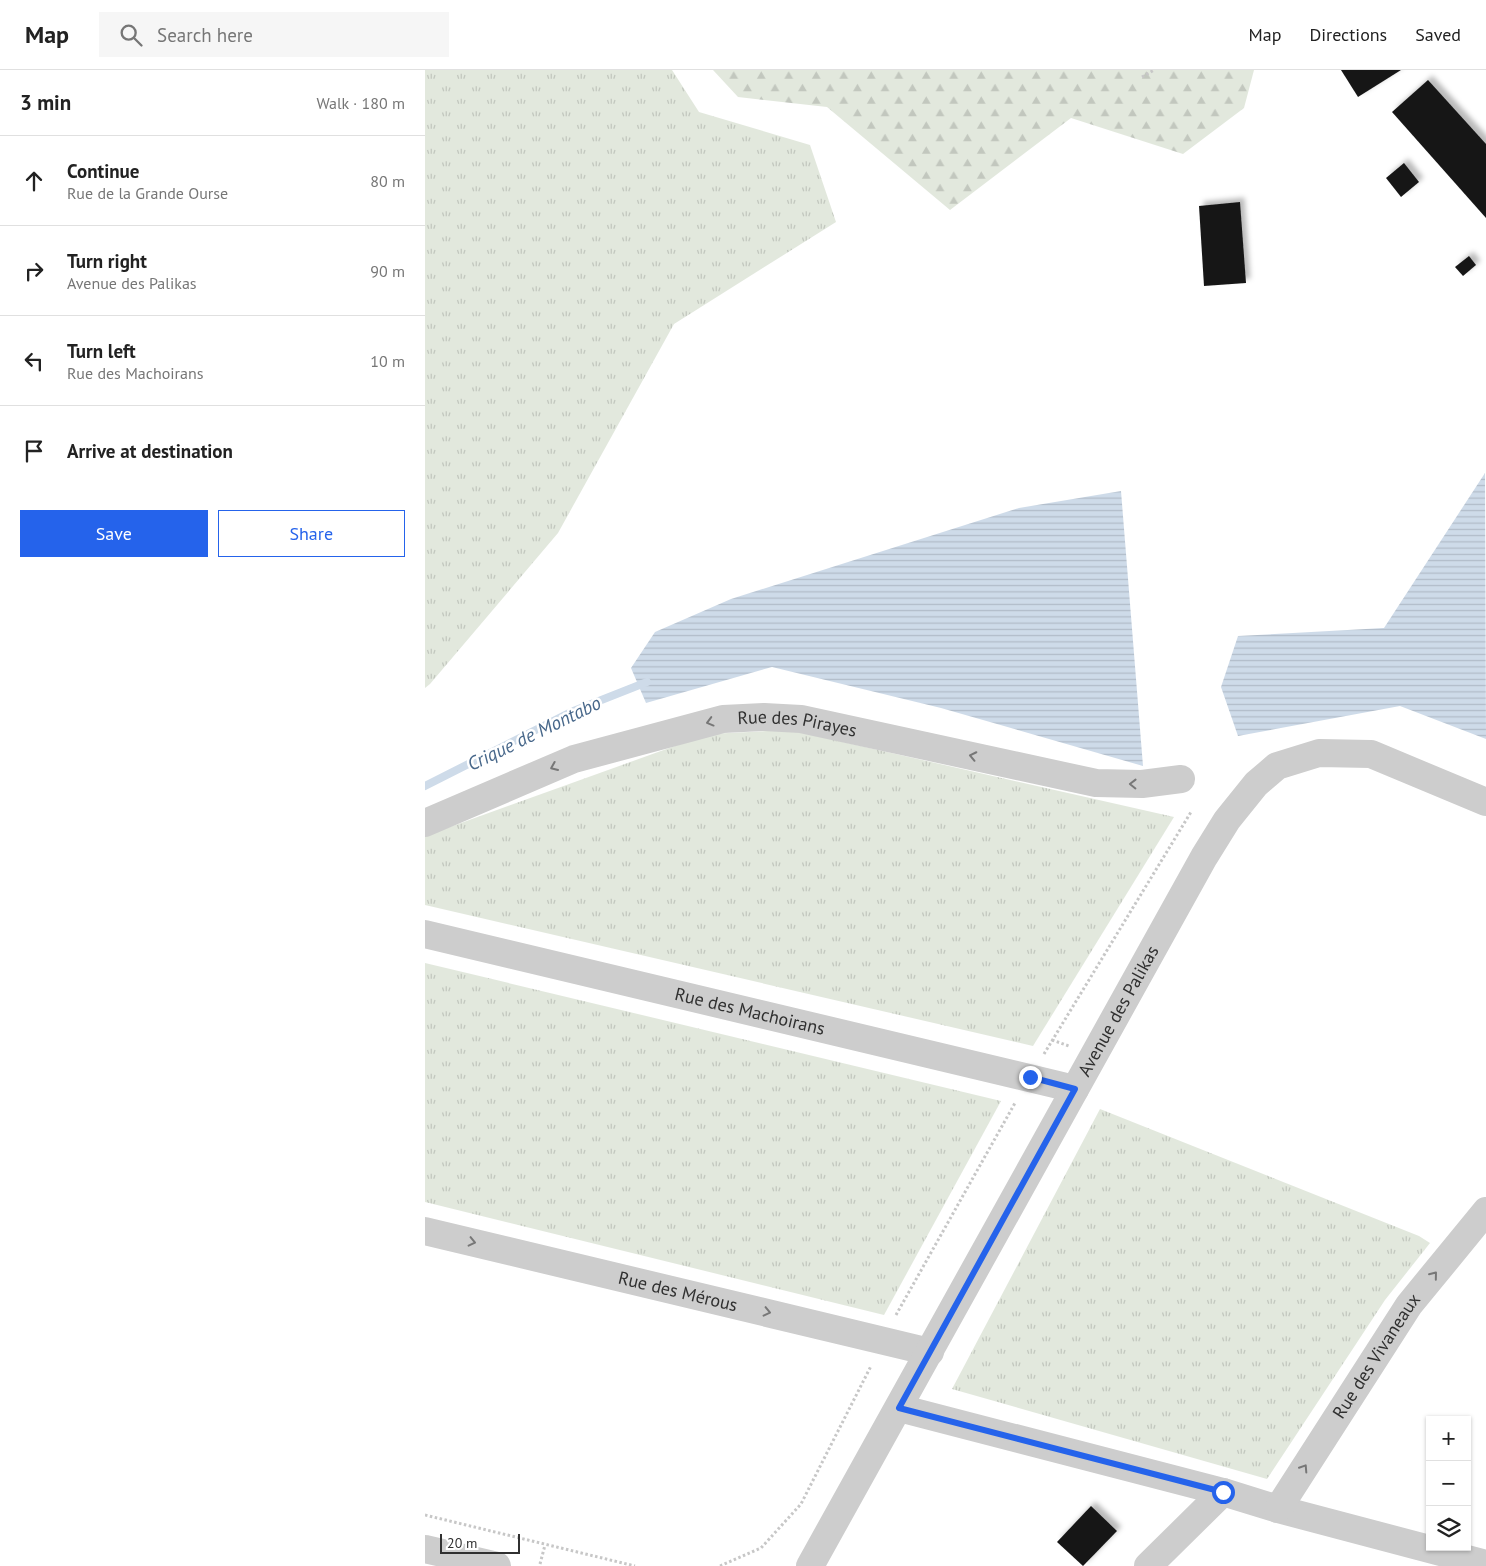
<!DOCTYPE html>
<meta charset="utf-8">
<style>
body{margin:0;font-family:"PT Sans",sans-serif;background:#f6f6f6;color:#222}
.controls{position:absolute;right:15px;bottom:15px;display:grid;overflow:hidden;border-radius:0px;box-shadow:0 1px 4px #0004}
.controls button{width:45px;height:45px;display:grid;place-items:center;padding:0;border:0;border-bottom:1px solid #e0e0e0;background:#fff;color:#222;font:25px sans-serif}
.scale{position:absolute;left:15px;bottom:12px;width:80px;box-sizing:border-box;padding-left:5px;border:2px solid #303030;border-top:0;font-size:14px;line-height:18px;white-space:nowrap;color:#303030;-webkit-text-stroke:4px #fff;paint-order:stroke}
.stop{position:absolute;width:15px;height:15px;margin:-11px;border:4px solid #2563eb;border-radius:50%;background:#fff}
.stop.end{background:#2563eb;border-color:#fff;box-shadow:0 1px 5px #0008}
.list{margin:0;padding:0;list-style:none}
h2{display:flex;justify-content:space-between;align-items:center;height:65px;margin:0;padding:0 20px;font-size:21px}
h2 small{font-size:16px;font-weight:400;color:#767676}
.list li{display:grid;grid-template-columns:32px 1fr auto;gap:15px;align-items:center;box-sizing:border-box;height:90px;padding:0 20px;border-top:1px solid #e0e0e0}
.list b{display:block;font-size:19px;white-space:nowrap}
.list p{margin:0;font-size:16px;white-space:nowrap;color:#767676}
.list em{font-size:16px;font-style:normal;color:#767676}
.actions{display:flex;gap:10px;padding:15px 20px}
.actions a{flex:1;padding:11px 0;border:1px solid #2563eb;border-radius:0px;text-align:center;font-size:18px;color:#2563eb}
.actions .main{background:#2563eb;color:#fff}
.icon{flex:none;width:28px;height:28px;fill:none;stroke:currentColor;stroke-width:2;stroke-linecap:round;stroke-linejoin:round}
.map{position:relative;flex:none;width:1061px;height:1496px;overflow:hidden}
header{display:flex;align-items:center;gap:30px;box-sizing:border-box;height:70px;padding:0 25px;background:#fff;border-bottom:1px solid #e0e0e0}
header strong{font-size:24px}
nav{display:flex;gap:28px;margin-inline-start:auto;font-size:18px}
.search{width:350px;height:45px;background:#f6f6f6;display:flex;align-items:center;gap:12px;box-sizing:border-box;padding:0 18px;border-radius:0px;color:#767676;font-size:19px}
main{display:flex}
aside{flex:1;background:#fff}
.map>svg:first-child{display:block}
</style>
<header>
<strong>Map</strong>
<div class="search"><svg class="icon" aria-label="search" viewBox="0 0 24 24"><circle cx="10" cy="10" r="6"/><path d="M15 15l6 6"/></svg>Search here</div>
<nav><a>Map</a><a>Directions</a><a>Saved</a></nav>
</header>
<main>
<aside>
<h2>3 min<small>Walk · 180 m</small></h2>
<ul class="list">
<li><svg class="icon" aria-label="ahead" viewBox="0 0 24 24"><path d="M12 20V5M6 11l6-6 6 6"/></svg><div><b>Continue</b><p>Rue de la Grande Ourse</p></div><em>80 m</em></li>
<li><svg class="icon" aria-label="right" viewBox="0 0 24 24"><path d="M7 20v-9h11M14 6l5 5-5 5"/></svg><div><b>Turn right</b><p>Avenue des Palikas</p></div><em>90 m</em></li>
<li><svg class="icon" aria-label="left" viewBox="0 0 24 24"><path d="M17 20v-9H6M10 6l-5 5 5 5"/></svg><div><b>Turn left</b><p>Rue des Machoirans</p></div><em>10 m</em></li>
<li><svg class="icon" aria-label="arrive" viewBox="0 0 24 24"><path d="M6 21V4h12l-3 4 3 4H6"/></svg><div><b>Arrive at destination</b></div></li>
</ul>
<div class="actions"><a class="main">Save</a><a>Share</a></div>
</aside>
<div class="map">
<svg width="1061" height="1496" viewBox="0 0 1061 1496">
<defs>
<pattern id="grass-tufts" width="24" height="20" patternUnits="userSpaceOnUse" patternTransform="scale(1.25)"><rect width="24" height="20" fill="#e2e8dd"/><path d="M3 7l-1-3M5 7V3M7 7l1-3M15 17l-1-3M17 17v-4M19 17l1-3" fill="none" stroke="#c2c7be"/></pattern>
<pattern id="forest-firs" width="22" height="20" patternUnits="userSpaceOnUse" patternTransform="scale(1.25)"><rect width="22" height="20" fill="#e2e8dd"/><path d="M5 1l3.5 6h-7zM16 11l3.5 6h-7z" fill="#c2c7be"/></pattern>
<pattern id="water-rules" width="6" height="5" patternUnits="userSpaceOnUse" patternTransform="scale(1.25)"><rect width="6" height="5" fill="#cedbe9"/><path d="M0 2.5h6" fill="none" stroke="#b1bcc8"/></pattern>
<filter id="shadow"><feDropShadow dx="4.5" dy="-4.5" stdDeviation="2.5" flood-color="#0004"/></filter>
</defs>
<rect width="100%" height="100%" fill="#fff"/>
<g fill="url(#grass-tufts)">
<polygon points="0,0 247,0 274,42 385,75 411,152 249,254 133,463 5,614 0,618"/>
<polygon points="365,660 749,747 608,976 0,835 0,766 283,664"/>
<polygon points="0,893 576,1031 459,1245 0,1132"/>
<polygon points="675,1039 994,1166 1005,1173 960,1230 842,1409 527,1319"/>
</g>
<polygon fill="url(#forest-firs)" points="288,0 829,0 819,38 758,84 646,48 525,140 402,37 313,27"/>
<g fill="url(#water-rules)">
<polygon points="1060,403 1061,669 975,636 813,666 796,617 813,566 959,558"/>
<polygon points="696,421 718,696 516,638 347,597 221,633 206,598 230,562 306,529 594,438"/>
</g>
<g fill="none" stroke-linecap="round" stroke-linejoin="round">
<polyline stroke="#cedbe9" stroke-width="8" points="0,716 146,642 222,612"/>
</g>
<g fill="#171717" filter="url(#shadow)">
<polygon points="916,0 976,0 933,27"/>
<polygon points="1003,10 1061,74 1061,148 967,42"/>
<polygon points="979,93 994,112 976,127 961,108"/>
<polygon points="815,132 821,213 779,216 774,136"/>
<polygon points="1044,186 1051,195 1038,206 1030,197"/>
<polygon points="666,1436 692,1461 658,1496 632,1472"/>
</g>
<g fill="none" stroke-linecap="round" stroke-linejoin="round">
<g stroke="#c7c7c7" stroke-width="3" stroke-dasharray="2.5 2.5" stroke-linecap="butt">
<polyline points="717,7 729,0"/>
<polyline points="627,970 644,976"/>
<polyline points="619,984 766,742"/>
<polyline points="471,1245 590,1033"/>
<polyline points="0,1445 210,1496"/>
<polyline points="115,1494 120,1475"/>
<polyline points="295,1496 336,1478 376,1434 446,1296"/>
</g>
<g stroke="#cdcdcd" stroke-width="28">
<path id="s1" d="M0,753L149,689L298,649L339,647L376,649L671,713L717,714L756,709"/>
<path id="s2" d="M0,864L650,1019"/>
<path id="s3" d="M0,1161L505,1282"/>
<polyline points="474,1338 798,1422 853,1439 1061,1494"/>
<path id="s4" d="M853,1439L984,1235L1061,1141"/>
<polyline points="0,1479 72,1496"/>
<path id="s5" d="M385,1496L779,787L802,750L831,714L852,696L894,683L946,684L1061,732"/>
<polyline points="723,1496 798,1422"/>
</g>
</g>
<defs><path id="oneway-chevron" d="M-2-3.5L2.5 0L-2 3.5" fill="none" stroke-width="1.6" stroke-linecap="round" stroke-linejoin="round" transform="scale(1.25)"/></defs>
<g stroke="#777">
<use href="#oneway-chevron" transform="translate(285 652) rotate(165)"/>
<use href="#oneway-chevron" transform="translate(548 686) rotate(-168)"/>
<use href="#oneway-chevron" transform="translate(129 697) rotate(157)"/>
<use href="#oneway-chevron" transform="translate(708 714) rotate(-179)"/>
<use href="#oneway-chevron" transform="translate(47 1172) rotate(13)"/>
<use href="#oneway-chevron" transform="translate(1009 1205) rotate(-51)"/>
<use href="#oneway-chevron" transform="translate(342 1242) rotate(13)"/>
<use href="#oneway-chevron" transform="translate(879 1398) rotate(-57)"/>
</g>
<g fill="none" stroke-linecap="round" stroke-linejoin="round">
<polyline stroke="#2563eb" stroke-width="6" points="605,1007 650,1019 474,1338 798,1422"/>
</g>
<g text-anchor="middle" stroke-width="5" stroke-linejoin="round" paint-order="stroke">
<g font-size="18" fill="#303030" stroke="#fff">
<text dy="6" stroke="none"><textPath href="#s1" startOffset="391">Rue des Pirayes</textPath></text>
<text dy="6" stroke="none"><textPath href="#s2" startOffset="334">Rue des Machoirans</textPath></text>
<text dy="6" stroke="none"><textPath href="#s5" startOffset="635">Avenue des Palikas</textPath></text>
<text dy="6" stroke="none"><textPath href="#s3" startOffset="260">Rue des Mérous</textPath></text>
<text dy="6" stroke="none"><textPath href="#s4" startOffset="182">Rue des Vivaneaux</textPath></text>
</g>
<g font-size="19" font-style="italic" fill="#47678a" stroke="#fff">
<text transform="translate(109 663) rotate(-26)" y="7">Crique de Montabo</text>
</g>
</g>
</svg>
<div class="controls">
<button>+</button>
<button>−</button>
<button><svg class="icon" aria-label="layers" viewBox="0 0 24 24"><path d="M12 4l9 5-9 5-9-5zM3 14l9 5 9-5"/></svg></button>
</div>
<div class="scale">20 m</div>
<div class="stop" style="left:798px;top:1422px"></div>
<div class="stop end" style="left:605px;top:1007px"></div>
</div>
</main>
